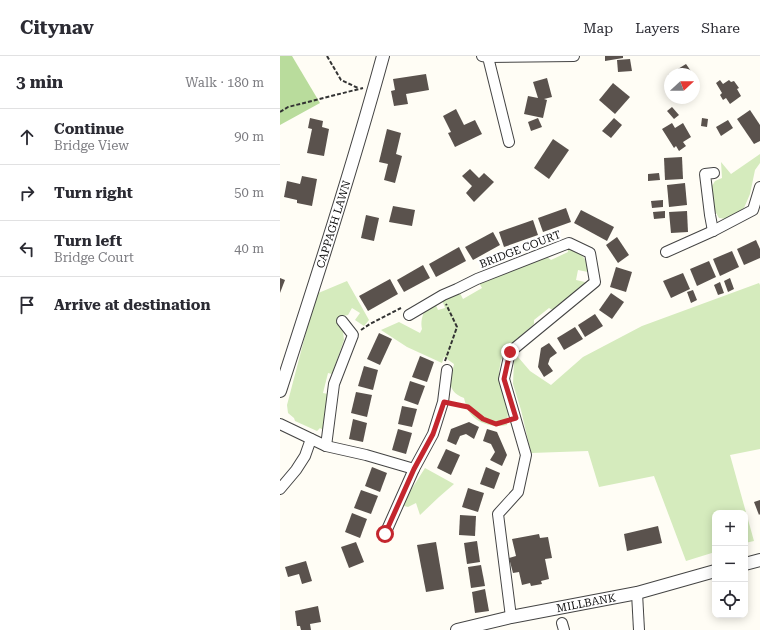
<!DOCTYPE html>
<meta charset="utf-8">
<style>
body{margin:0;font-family:"Roboto Serif",serif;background:#f2f2f3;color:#2b2b33}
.controls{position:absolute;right:12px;bottom:12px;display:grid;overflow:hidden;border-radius:8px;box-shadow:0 2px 10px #0003}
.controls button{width:36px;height:36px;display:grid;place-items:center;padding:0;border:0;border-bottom:1px solid #e1e1e2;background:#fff;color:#2b2b33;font:20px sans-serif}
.compass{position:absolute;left:384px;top:12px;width:36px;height:36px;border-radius:50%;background:#fff;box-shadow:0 2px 10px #0003;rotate:69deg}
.stop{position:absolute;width:12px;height:12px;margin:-9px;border:3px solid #c4262e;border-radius:50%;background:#fff}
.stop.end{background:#c4262e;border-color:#fff;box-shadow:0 1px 4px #0008}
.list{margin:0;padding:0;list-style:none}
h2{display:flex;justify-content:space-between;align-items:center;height:52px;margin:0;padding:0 16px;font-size:17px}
h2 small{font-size:13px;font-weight:400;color:#7c7c81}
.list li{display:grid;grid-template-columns:26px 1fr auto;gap:12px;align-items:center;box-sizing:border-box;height:56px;padding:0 16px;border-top:1px solid #e1e1e2}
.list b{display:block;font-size:15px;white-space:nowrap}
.list p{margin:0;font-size:13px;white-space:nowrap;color:#7c7c81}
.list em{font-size:13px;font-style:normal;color:#7c7c81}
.icon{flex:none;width:22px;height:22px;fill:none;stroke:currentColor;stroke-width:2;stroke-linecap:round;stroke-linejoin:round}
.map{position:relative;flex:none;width:480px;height:574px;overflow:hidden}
header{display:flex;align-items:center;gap:24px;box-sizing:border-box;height:56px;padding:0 20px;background:#fff;border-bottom:1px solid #e1e1e2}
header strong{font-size:19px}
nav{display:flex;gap:22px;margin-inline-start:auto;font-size:14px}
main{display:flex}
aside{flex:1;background:#fff}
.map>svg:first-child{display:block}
</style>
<header>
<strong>Citynav</strong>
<nav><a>Map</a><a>Layers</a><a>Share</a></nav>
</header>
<main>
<aside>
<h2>3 min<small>Walk · 180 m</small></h2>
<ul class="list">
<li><svg class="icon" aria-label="ahead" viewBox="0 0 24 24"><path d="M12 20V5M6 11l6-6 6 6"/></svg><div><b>Continue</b><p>Bridge View</p></div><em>90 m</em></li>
<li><svg class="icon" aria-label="right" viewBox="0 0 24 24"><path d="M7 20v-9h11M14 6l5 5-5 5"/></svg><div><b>Turn right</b></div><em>50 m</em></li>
<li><svg class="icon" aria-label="left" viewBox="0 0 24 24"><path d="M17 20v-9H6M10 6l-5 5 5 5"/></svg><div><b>Turn left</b><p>Bridge Court</p></div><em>40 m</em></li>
<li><svg class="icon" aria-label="arrive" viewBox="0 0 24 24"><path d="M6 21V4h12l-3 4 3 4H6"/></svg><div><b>Arrive at destination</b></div></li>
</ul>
</aside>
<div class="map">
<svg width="480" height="574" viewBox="0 0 480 574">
<rect width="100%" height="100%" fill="#fffdf5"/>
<g fill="#d5ebbd">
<polygon points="480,98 480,107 475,114 470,138 464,152 457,159 447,163 439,162 435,155 432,130 435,125 442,122 441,106 451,118"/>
<path d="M287,192C299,193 309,204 308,216L298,214L296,224L305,226L304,229L273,254L269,252L254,264V268L227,292L221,304L219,316L220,329L225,343L228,356L227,369C213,372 196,368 188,354C186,350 185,346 184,342C165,335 171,323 174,308L164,301L162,307L127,291L101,274L119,266L140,277L142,273C140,266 143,254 149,250C151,249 153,248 155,247L158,254L165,252L162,244L180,237L183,243L202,232L199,227L266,200L271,204L288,196Z"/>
<polygon points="67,225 89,264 84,270 75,264 80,257 72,252 68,259 63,260 57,268 63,275 64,284 52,318 48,317 43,337 48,338 46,366 43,374 40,372 37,375 15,365 14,362 8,357 7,349 36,238"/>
<polygon points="479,227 480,229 480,393 450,399 474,485 465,487 465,457 435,457 435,496 406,505 374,420 319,431 308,395 251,397 241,354 233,328 234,305 238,301 250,315 271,329 303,301 362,270"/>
<polygon points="145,412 174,428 159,441 140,459 136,447 128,451 124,450 124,445"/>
</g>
<polygon fill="#b9dc9c" points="0,0 12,0 40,47 0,69"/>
<g fill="#5a524d">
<polygon points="325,0 343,0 343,2 325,5"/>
<polygon points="350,3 352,15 338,16 337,4"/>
<polygon points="406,8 413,18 390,18 390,22 388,19"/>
<polygon points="146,18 149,34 126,38 128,48 114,50 111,35 115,34 113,23"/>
<polygon points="267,22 272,41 264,43 267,44 263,62 244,58 248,40 258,42 253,26"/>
<polygon points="440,24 443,28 449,24 451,26 454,25 459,32 457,33 461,40 450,48 446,42 443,44 440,39 442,37 436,27"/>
<polygon points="333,27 350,41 335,58 319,44"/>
<polygon points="392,51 399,59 394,63 387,55"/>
<polygon points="176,53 184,69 195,64 202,78 175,91 168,77 171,76 163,60"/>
<polygon points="470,54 480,69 480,85 474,88 457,63"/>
<polygon points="30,62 43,65 42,71 49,73 44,100 27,97 32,73 28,72"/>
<polygon points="258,62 262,71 251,75 248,66"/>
<polygon points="334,62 342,69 331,82 322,75"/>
<polygon points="422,62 428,63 427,71 421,70"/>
<polygon points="448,64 453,72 441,80 436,71"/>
<polygon points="392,67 395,72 403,67 411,81 403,86 406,90 399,95 396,90 394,92 382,73"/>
<polygon points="107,73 121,77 116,98 122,100 115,127 104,124 108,108 99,106"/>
<polygon points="273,83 289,94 269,123 254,112"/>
<polygon points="402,101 403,123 385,124 384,102"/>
<polygon points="190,113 199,122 204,117 214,126 194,146 186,137 192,130 182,120"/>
<polygon points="379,117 380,124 368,125 368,118"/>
<polygon points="22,120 37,123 32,150 17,147 17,144 4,141 7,125 20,128"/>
<polygon points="405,127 407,149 389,151 387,129"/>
<polygon points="383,144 383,151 372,152 371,145"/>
<polygon points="113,150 135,154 132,170 109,166"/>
<polygon points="286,152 291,166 263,176 258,162"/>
<polygon points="301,154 334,171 327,185 294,167"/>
<polygon points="385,155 385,162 374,163 373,156"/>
<polygon points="407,155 408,176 391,177 389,156"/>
<polygon points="86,159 99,162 94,185 81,182"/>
<polygon points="253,164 258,179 224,191 219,176"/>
<polygon points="213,176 220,189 193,204 185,191"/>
<polygon points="337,181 349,199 338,207 326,189"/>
<polygon points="476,184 480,193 480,202 464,209 457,193"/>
<polygon points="179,191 186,205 156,221 149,208"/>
<polygon points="452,195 459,211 440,220 433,203"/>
<polygon points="429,205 436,221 417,230 410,213"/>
<polygon points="143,209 150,222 124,236 117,224"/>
<polygon points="336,211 352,216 346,236 330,231"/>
<polygon points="403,217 410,233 391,242 383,225"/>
<polygon points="0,222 5,224 0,237"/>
<polygon points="450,222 454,233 448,236 444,225"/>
<polygon points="110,223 118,238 88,255 79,240"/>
<polygon points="440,226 444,237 438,239 434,229"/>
<polygon points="413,234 417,244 411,247 407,236"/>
<polygon points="331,237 344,246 332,263 319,254"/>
<polygon points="315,258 323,270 305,281 298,269"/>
<polygon points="295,271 303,283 284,294 277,282"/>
<polygon points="99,277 112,283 100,309 87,303"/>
<polygon points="269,287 277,297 270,302 268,308 273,315 264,321 258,311 261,292"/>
<polygon points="140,300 154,306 147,326 132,321"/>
<polygon points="84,310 98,314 93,334 78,330"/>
<polygon points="130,325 145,330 138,349 124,344"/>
<polygon points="76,336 92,339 87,361 71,357"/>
<polygon points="122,350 137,353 132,371 118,368"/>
<polygon points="73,363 87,367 83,386 69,383"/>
<polygon points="189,366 199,371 194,383 186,378 180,380 176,389 167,385 171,373"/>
<polygon points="118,373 132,377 126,398 112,394"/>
<polygon points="207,373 217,376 227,399 222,410 210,404 215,396 211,388 203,385"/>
<polygon points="166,393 180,399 171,419 157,412"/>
<polygon points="92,411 107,417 100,436 85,430"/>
<polygon points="206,411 220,417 214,433 200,428"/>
<polygon points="188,432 204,437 198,456 182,451"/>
<polygon points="81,434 98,440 91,458 74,452"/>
<polygon points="480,444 480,458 479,459 474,446"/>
<polygon points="72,457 87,463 80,482 65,476"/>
<polygon points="180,459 196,460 195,480 179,479"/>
<polygon points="378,470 382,487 347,495 344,478"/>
<polygon points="259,478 260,482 268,481 272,502 265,503 269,523 261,525 262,528 251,530 250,527 242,529 239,516 233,517 229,502 236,500 232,483"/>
<polygon points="197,485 200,506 187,508 184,487"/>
<polygon points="76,486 84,506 69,512 61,491"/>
<polygon points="156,486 164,533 146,536 137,489"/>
<polygon points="26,505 32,525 22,528 19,518 8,521 5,511"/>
<polygon points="201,509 205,530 191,532 188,511"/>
<polygon points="205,533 209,555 195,557 192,536"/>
<polygon points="38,550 41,566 30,568 31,574 21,574 20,570 17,570 15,555"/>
</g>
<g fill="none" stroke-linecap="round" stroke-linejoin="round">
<g stroke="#444" stroke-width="12">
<g id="minor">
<polyline points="202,0 208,1 229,86"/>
<polyline points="208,1 294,0"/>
<polyline points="433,175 430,159 425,118 434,117"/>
<polyline points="386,196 433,175 473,154 480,131"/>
<polyline points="129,259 163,239 177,233 197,223 289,187 310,197 315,226 230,296 224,323 246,399 238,436 218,458 231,561"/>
<polyline points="0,368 46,390 86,399 134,413"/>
<polyline points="46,390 54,328 73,279 62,265"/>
<polyline points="0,433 16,414 25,400 31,383"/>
<polyline points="105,478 134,413 153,378 163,346 167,314"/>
<polyline points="357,537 359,574"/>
<polyline points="282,567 284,574"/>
</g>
</g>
<g stroke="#444" stroke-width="14">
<g id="tertiary">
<path id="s1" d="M0,335C36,224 72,113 103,0"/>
<polyline points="465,508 480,504"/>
<path id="s2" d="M177,574L231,561L357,537L435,515"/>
</g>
</g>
<g stroke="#333" stroke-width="2" stroke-dasharray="4 2" stroke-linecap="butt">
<polyline points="47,0 61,24 78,32"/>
<polyline points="0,56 8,51 83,32"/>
<polyline points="81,274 90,268 121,252"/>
<polyline points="165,305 177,271 166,248"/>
<polyline points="172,348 188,351 203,363 215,368 226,365"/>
</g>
<use href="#minor" stroke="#fff" stroke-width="10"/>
<use href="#tertiary" stroke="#fff" stroke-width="12"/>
</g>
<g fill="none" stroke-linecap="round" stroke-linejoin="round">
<polyline stroke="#c4262e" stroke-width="5" points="105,478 134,413 153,378 164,346 188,351 203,363 216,368 236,362 224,323 230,296"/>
</g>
<g text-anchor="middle" stroke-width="4" stroke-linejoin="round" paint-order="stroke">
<g font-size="11" fill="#111" stroke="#fff">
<text dy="4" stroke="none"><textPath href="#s1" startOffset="175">CAPPAGH LAWN</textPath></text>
<text transform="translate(240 193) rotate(-21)" y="4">BRIDGE COURT</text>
<text dy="4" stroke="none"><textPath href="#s2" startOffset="132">MILLBANK</textPath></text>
</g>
</g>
</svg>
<div class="controls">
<button>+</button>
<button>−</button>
<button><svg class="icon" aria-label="locate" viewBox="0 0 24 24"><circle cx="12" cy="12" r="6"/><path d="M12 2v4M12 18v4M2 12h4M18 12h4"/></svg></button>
</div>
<svg class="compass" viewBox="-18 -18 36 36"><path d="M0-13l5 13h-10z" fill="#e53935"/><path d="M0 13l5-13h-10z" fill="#7c7c81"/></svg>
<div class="stop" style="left:105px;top:478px"></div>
<div class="stop end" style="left:230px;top:296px"></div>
</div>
</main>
